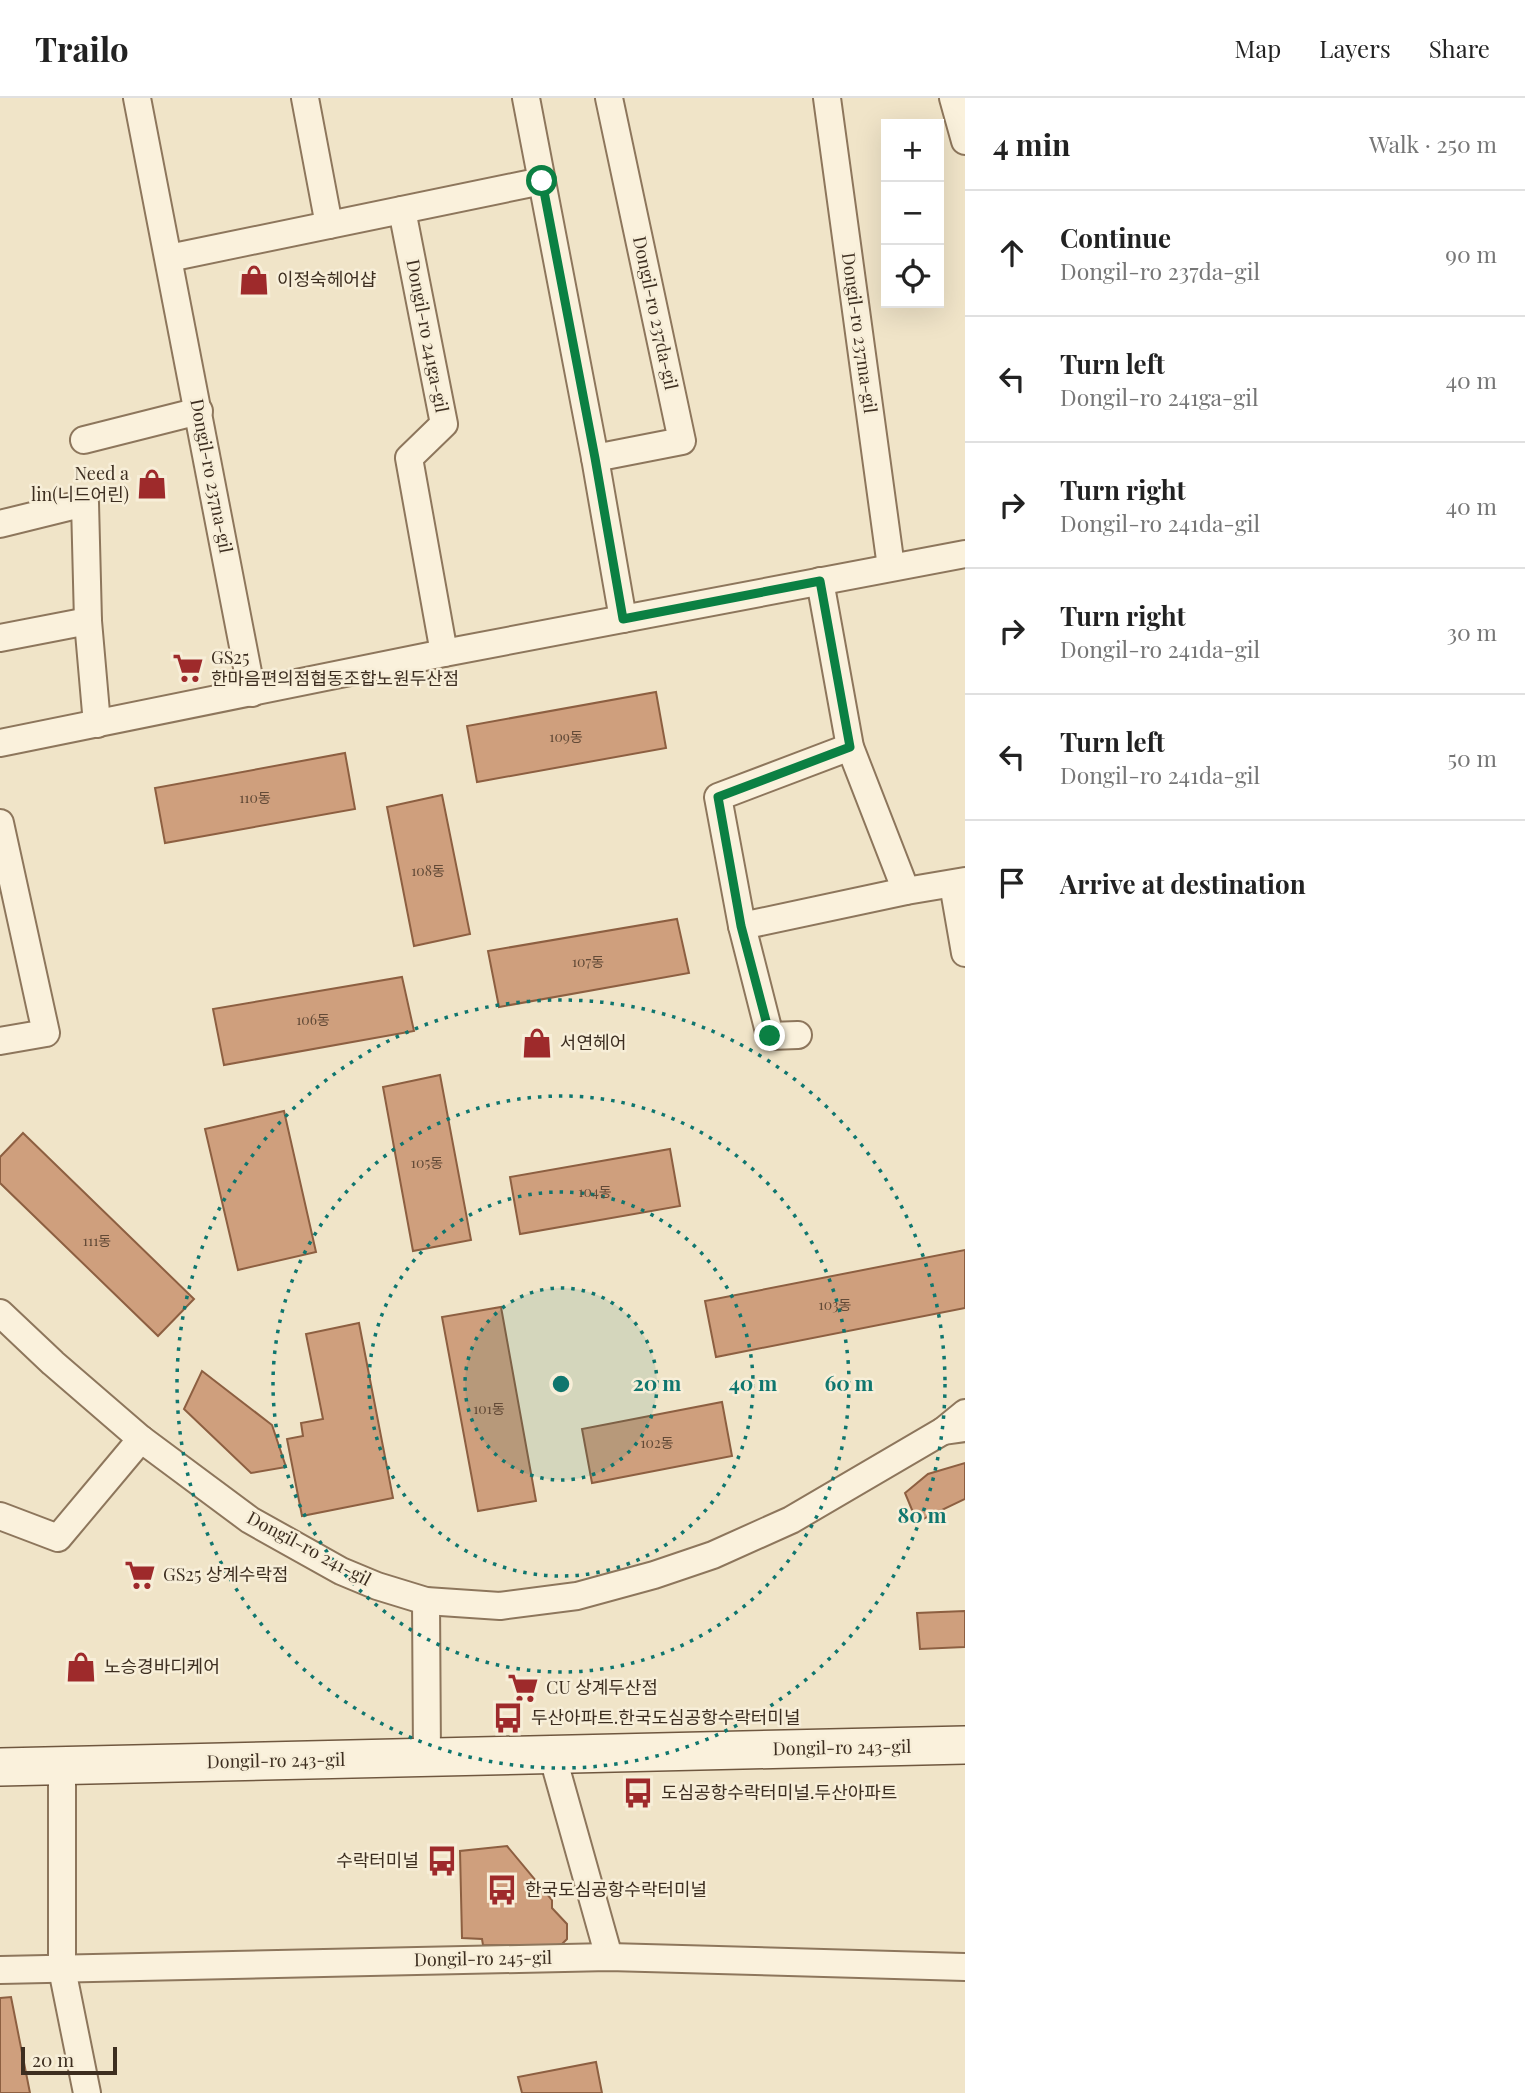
<!DOCTYPE html>
<meta charset="utf-8">
<style>
body{margin:0;font-family:"Playfair Display","Noto Sans KR",serif;background:#f2f2f2;color:#222}
.controls{position:absolute;right:21px;top:21px;display:grid;overflow:hidden;border-radius:0px;box-shadow:0 7px 28px #0002}
.controls button{width:63px;height:63px;display:grid;place-items:center;padding:0;border:0;border-bottom:2px solid #e0e0e0;background:#fff;color:#222;font:35px sans-serif}
.scale{position:absolute;left:21px;bottom:18px;width:96px;box-sizing:border-box;padding-left:7px;border:4px solid #3d2e20;border-top:0;font-size:19px;line-height:24px;white-space:nowrap;color:#3d2e20;-webkit-text-stroke:5px #f7eed8;paint-order:stroke}
.stop{position:absolute;width:21px;height:21px;margin:-16px;border:5px solid #0b8043;border-radius:50%;background:#fff}
.stop.end{background:#0b8043;border-color:#fff;box-shadow:0 2px 7px #0008}
.list{margin:0;padding:0;list-style:none}
h2{display:flex;justify-content:space-between;align-items:center;height:91px;margin:0;padding:0 28px;font-size:30px}
h2 small{font-size:23px;font-weight:400;color:#767676}
.list li{display:grid;grid-template-columns:46px 1fr auto;gap:21px;align-items:center;box-sizing:border-box;height:126px;padding:0 28px;border-top:2px solid #e0e0e0}
.list b{display:block;font-size:26px;white-space:nowrap}
.list p{margin:0;font-size:23px;white-space:nowrap;color:#767676}
.list em{font-size:23px;font-style:normal;color:#767676}
.icon{flex:none;width:38px;height:38px;fill:none;stroke:currentColor;stroke-width:2;stroke-linecap:round;stroke-linejoin:round}
.map{position:relative;flex:none;width:965px;height:1995px;overflow:hidden}
header{display:flex;align-items:center;gap:42px;box-sizing:border-box;height:98px;padding:0 35px;background:#fff;border-bottom:2px solid #e0e0e0}
header strong{font-size:33px}
nav{display:flex;gap:38px;margin-inline-start:auto;font-size:24px}
main{display:flex}
aside{flex:1;background:#fff}
.map>svg:first-child{display:block}
</style>
<header>
<strong>Trailo</strong>
<nav><a>Map</a><a>Layers</a><a>Share</a></nav>
</header>
<main>
<div class="map">
<svg width="965" height="1995" viewBox="0 0 965 1995">
<rect width="100%" height="100%" fill="#f0e4c8"/>
<g fill="#cf9f7d" stroke="#8d5f41" stroke-width="2">
<polygon points="656,594 666,650 477,684 467,628"/>
<polygon points="345,655 355,711 165,745 155,690"/>
<polygon points="442,697 470,836 414,848 387,709"/>
<polygon points="677,821 689,875 499,909 488,853"/>
<polygon points="402,879 414,933 224,967 213,911"/>
<polygon points="440,977 471,1142 413,1153 383,989"/>
<polygon points="284,1013 316,1154 238,1172 205,1031"/>
<polygon points="23,1035 194,1201 158,1238 0,1085 0,1059"/>
<polygon points="670,1051 680,1108 520,1136 510,1079"/>
<polygon points="965,1152 965,1210 716,1259 705,1203"/>
<polygon points="501,1209 536,1403 478,1413 442,1219"/>
<polygon points="359,1225 393,1400 302,1418 287,1341 303,1338 301,1325 323,1321 306,1236"/>
<polygon points="202,1273 272,1327 286,1369 251,1375 184,1311"/>
<polygon points="722,1304 732,1358 592,1385 582,1331"/>
<polygon points="965,1365 965,1401 917,1424 905,1395 928,1376"/>
<polygon points="965,1513 965,1549 920,1551 917,1515"/>
<polygon points="507,1748 552,1802 552,1810 567,1826 567,1841 562,1846 552,1848 483,1847 482,1841 462,1840 460,1753"/>
<polygon points="11,1899 30,1995 0,1995 0,1900"/>
<polygon points="596,1964 602,1995 522,1995 518,1979"/>
</g>
<g fill="none" stroke-linecap="round" stroke-linejoin="round">
<g stroke="#8d765c" stroke-width="30">
<g id="minor">
<polyline points="137,0 252,595"/>
<polyline points="305,0 329,127"/>
<polyline points="526,0 595,360 623,521"/>
<polyline points="827,0 891,469"/>
<polyline points="953,0 965,43"/>
<polyline points="402,112 444,326 409,360 444,555"/>
<polyline points="169,160 542,83"/>
<polyline points="84,342 199,313"/>
<polyline points="595,360 682,343 609,0"/>
<polyline points="0,426 85,405 88,523 97,626"/>
<polyline points="820,483 850,649 906,793"/>
<polyline points="0,540 88,523"/>
<polyline points="0,645 444,555 965,456"/>
<polyline points="0,725 46,935 0,943"/>
<polyline points="953,786 965,855"/>
<polyline points="742,828 718,699 850,649"/>
<polyline points="798,937 770,938 742,828 906,793 965,783"/>
<polyline points="0,1215 53,1265 141,1341 250,1422 341,1473 377,1488 426,1503 500,1508 577,1498 654,1477 713,1457 791,1422 943,1333"/>
<polyline points="965,1315 943,1333 965,1330"/>
<polyline points="0,1418 58,1440 141,1341"/>
<polyline points="426,1503 427,1659"/>
<polyline points="552,1656 609,1859"/>
<polyline points="62,1667 62,1871 87,1995"/>
<polyline points="0,1872 609,1859 965,1869"/>
</g>
</g>
<g stroke="#6f573f" stroke-width="40">
<polyline id="secondary" points="0,1669 965,1647"/>
</g>
<use href="#minor" stroke="#faf1dc" stroke-width="26"/>
<use href="#secondary" stroke="#faf1dc" stroke-width="37"/>
</g>
<g fill="none" stroke-linecap="round" stroke-linejoin="round">
<polyline stroke="#0b8043" stroke-width="9" points="542,83 595,360 623,521 820,483 850,649 718,699 741,828 770,938"/>
</g>
<circle cx="561" cy="1286" r="96" fill="#0f766e" fill-opacity=".12"/>
<g fill="none" stroke="#0f766e" stroke-width="3.5" stroke-dasharray="3.5 7">
<circle cx="561" cy="1286" r="96"/>
<circle cx="561" cy="1286" r="192"/>
<circle cx="561" cy="1286" r="288"/>
<circle cx="561" cy="1286" r="384"/>
</g>
<defs>
<g id="shop-bare" transform="scale(2.415)"><path d="M-5-2.5h2.3a2.7 3.5 0 0 1 5.4 0H5L5.5 6h-11ZM-1.5-2.5h3a1.5 2.3 0 0 0-3 0Z" fill="#9e2a2b" stroke="#f7eed8" stroke-width="2.5" paint-order="stroke"/></g>
<g id="supermarket-bare" transform="scale(2.415)"><path d="M-6-5.5h2.5l.6 2H6L4.5 2H-2.5L-4.4-4H-6ZM-1.5 3.2a1.3 1.3 0 1 0 .1 0ZM3 3.2a1.3 1.3 0 1 0 .1 0Z" fill="#9e2a2b" stroke="#f7eed8" stroke-width="2.5" paint-order="stroke"/></g>
<g id="bus-bare" transform="scale(2.415)"><path d="M-5-6H5V4H4V6H2V4H-2V6H-4V4H-5ZM-3.5-4V0h7V-4ZM-3.5 1.2v1.5H-2V1.2ZM2 1.2v1.5H3.5V1.2Z" fill="#9e2a2b" stroke="#f7eed8" stroke-width="2.5" paint-order="stroke"/></g>
</defs>
<g fill-rule="evenodd">
<use href="#shop-bare" x="254" y="182"/>
<use href="#shop-bare" x="152" y="386"/>
<use href="#supermarket-bare" x="188" y="570"/>
<use href="#shop-bare" x="537" y="945"/>
<use href="#supermarket-bare" x="140" y="1477"/>
<use href="#shop-bare" x="81" y="1569"/>
<use href="#supermarket-bare" x="523" y="1590"/>
<use href="#bus-bare" x="508" y="1620"/>
<use href="#bus-bare" x="638" y="1695"/>
<use href="#bus-bare" x="442" y="1763"/>
<use href="#bus-bare" x="502" y="1792"/>
</g>
<g text-anchor="middle" stroke-width="5" stroke-linejoin="round" paint-order="stroke">
<g font-size="14" fill="#624a37">
<text x="566" y="644">109동</text>
<text x="255" y="705">110동</text>
<text x="428" y="778">108동</text>
<text x="588" y="869">107동</text>
<text x="313" y="927">106동</text>
<text x="427" y="1070">105동</text>
<text x="595" y="1099">104동</text>
<text x="97" y="1148">111동</text>
<text x="835" y="1212">103동</text>
<text x="489" y="1316">101동</text>
<text x="657" y="1350">102동</text>
</g>
<g font-size="18" fill="#3d2e20" stroke="#f7eed8" text-anchor="start">
<text x="277" y="188">이정숙헤어샵</text>
<text x="129" y="382" text-anchor="end">Need a<tspan x="129" dy="21">lin(니드어린)</tspan></text>
<text x="211" y="566">GS25<tspan x="211" dy="21">한마음편의점협동조합노원두산점</tspan></text>
<text x="560" y="951">서연헤어</text>
<text x="163" y="1483">GS25 상계수락점</text>
<text x="104" y="1575">노승경바디케어</text>
<text x="546" y="1596">CU 상계두산점</text>
<text x="531" y="1626">두산아파트.한국도심공항수락터미널</text>
<text x="661" y="1701">도심공항수락터미널.두산아파트</text>
<text x="419" y="1769" text-anchor="end">수락터미널</text>
<text x="525" y="1798">한국도심공항수락터미널</text>
</g>
<g font-size="18" fill="#3d2e20" stroke="#f7eed8">
<text transform="translate(655 215) rotate(78)" y="6">Dongil-ro 237da-gil</text>
<text transform="translate(859 235) rotate(82)" y="6">Dongil-ro 237ma-gil</text>
<text transform="translate(427 238) rotate(79)" y="6">Dongil-ro 241ga-gil</text>
<text transform="translate(211 378) rotate(79)" y="6">Dongil-ro 237na-gil</text>
<text transform="translate(309 1451) rotate(28)" y="6">Dongil-ro 241-gil</text>
<text transform="translate(842 1650) rotate(-1)" y="6">Dongil-ro 243-gil</text>
<text transform="translate(276 1663) rotate(-1)" y="6">Dongil-ro 243-gil</text>
<text transform="translate(483 1861) rotate(-1)" y="6">Dongil-ro 245-gil</text>
</g>
</g>
<circle cx="561" cy="1286" r="10" fill="#0f766e" stroke="#f7eed8" stroke-width="3.5"/>
<g font-size="21" text-anchor="middle" font-weight="bold" fill="#0f766e" stroke="#f7eed8" stroke-width="5" stroke-linejoin="round" paint-order="stroke">
<text x="657" y="1293">20 m</text>
<text x="753" y="1293">40 m</text>
<text x="849" y="1293">60 m</text>
<text x="922" y="1425">80 m</text>
</g>
</svg>
<div class="controls">
<button>+</button>
<button>−</button>
<button><svg class="icon" aria-label="locate" viewBox="0 0 24 24"><circle cx="12" cy="12" r="6"/><path d="M12 2v4M12 18v4M2 12h4M18 12h4"/></svg></button>
</div>
<div class="scale">20 m</div>
<div class="stop" style="left:542px;top:83px"></div>
<div class="stop end" style="left:770px;top:938px"></div>
</div>
<aside>
<h2>4 min<small>Walk · 250 m</small></h2>
<ul class="list">
<li><svg class="icon" aria-label="ahead" viewBox="0 0 24 24"><path d="M12 20V5M6 11l6-6 6 6"/></svg><div><b>Continue</b><p>Dongil-ro 237da-gil</p></div><em>90 m</em></li>
<li><svg class="icon" aria-label="left" viewBox="0 0 24 24"><path d="M17 20v-9H6M10 6l-5 5 5 5"/></svg><div><b>Turn left</b><p>Dongil-ro 241ga-gil</p></div><em>40 m</em></li>
<li><svg class="icon" aria-label="right" viewBox="0 0 24 24"><path d="M7 20v-9h11M14 6l5 5-5 5"/></svg><div><b>Turn right</b><p>Dongil-ro 241da-gil</p></div><em>40 m</em></li>
<li><svg class="icon" aria-label="right" viewBox="0 0 24 24"><path d="M7 20v-9h11M14 6l5 5-5 5"/></svg><div><b>Turn right</b><p>Dongil-ro 241da-gil</p></div><em>30 m</em></li>
<li><svg class="icon" aria-label="left" viewBox="0 0 24 24"><path d="M17 20v-9H6M10 6l-5 5 5 5"/></svg><div><b>Turn left</b><p>Dongil-ro 241da-gil</p></div><em>50 m</em></li>
<li><svg class="icon" aria-label="arrive" viewBox="0 0 24 24"><path d="M6 21V4h12l-3 4 3 4H6"/></svg><div><b>Arrive at destination</b></div></li>
</ul>
</aside>
</main>
